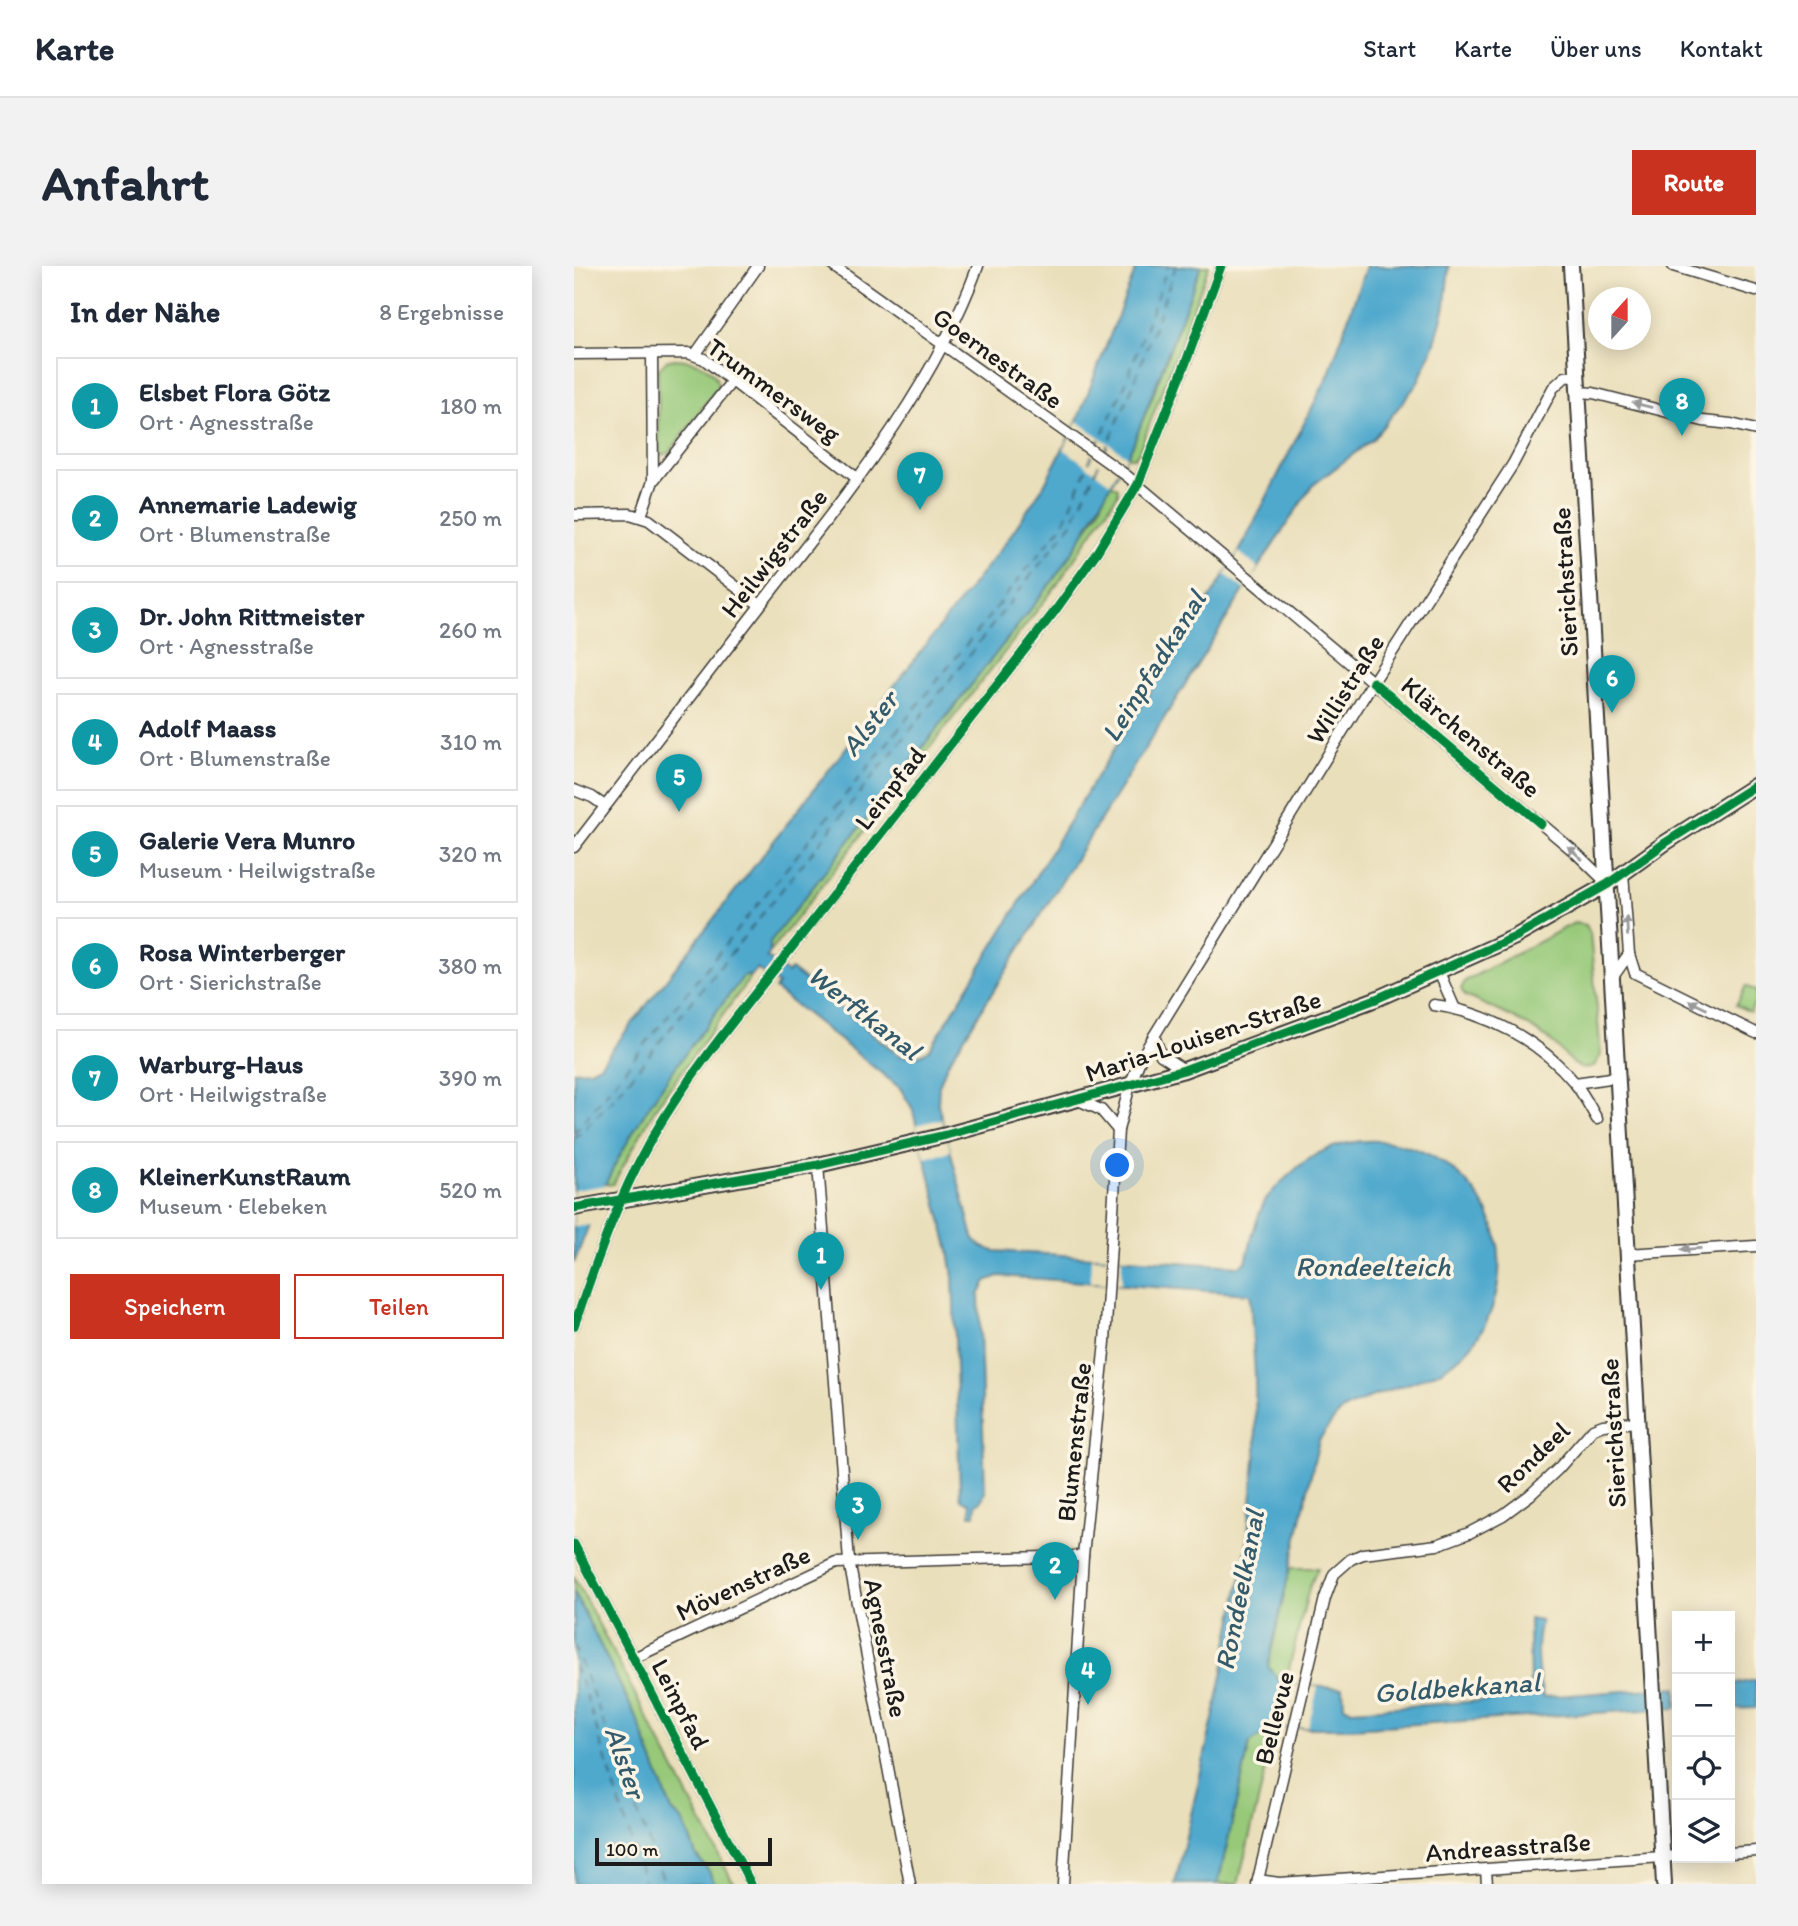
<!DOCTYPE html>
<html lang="de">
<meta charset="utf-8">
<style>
body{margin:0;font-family:Itim,sans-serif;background:#f2f2f3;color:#1f2937}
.controls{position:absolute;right:21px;bottom:21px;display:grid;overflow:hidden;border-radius:0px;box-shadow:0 4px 18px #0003}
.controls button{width:63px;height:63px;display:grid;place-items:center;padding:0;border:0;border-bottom:2px solid #e0e1e3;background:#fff;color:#1f2937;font:35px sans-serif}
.compass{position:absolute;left:1014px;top:21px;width:63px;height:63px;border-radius:50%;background:#fff;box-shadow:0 4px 18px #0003;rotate:21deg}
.scale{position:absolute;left:21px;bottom:18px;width:177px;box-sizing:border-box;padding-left:7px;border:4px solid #1c1c1c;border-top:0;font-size:19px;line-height:24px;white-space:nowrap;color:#1c1c1c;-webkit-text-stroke:5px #fcf5e5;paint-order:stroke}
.you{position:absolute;left:544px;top:900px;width:24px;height:24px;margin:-18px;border:5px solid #fff;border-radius:50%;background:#1a73e8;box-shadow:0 0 0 10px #1a73e833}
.badge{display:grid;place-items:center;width:46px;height:46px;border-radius:50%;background:#c8321e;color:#fff;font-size:23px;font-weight:700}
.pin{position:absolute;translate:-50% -58px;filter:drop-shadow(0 2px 4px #0008)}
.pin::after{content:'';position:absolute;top:37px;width:24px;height:21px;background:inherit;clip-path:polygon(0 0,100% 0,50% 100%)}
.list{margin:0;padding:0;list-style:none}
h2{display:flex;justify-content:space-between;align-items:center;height:91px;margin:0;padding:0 28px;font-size:30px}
h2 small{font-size:23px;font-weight:400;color:#747a83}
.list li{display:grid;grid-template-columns:46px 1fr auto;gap:21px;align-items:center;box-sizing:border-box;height:98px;margin:0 14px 14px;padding:0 14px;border:2px solid #e0e1e3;border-radius:0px}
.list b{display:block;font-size:26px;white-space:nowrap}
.list p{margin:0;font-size:23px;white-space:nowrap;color:#747a83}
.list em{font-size:23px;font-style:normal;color:#747a83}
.actions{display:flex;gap:14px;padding:21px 28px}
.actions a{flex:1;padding:16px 0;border:2px solid #c8321e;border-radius:0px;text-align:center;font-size:24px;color:#c8321e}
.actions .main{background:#c8321e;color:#fff}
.icon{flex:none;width:38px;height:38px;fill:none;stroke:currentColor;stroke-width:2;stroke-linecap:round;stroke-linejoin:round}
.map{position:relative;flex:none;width:1182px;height:1618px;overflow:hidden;border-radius:0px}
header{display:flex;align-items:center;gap:42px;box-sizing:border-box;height:98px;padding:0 35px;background:#fff;border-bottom:2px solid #e0e1e3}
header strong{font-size:33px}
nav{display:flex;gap:38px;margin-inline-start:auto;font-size:24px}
.intro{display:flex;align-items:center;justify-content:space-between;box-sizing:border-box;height:168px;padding:0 42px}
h1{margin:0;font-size:49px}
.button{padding:18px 32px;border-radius:0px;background:#c8321e;color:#fff;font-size:24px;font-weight:700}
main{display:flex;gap:42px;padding:0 42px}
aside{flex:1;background:#fff;border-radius:0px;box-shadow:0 4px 18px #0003}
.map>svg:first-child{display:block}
</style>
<header>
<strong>Karte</strong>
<nav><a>Start</a><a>Karte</a><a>Über uns</a><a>Kontakt</a></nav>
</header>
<div class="intro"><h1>Anfahrt</h1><a class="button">Route</a></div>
<main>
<aside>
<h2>In der Nähe<small>8 Ergebnisse</small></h2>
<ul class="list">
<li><span class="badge" style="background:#0f9aa8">1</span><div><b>Elsbet Flora Götz</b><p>Ort · Agnesstraße</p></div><em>180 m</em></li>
<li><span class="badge" style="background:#0f9aa8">2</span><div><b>Annemarie Ladewig</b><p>Ort · Blumenstraße</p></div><em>250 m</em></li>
<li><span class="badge" style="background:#0f9aa8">3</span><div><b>Dr. John Rittmeister</b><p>Ort · Agnesstraße</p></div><em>260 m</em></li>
<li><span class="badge" style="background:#0f9aa8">4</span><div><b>Adolf Maass</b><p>Ort · Blumenstraße</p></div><em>310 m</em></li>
<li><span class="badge" style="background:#0f9aa8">5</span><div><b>Galerie Vera Munro</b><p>Museum · Heilwigstraße</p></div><em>320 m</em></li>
<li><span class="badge" style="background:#0f9aa8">6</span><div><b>Rosa Winterberger</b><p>Ort · Sierichstraße</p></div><em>380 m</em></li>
<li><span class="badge" style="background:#0f9aa8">7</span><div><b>Warburg-Haus</b><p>Ort · Heilwigstraße</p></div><em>390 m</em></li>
<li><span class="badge" style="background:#0f9aa8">8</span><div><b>KleinerKunstRaum</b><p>Museum · Elebeken</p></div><em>520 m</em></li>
</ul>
<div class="actions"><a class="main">Speichern</a><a>Teilen</a></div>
</aside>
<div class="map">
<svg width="1182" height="1618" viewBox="0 0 1182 1618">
<rect width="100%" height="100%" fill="#fcf5e5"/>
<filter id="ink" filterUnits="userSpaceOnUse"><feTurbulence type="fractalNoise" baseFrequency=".0143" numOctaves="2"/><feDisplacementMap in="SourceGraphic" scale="14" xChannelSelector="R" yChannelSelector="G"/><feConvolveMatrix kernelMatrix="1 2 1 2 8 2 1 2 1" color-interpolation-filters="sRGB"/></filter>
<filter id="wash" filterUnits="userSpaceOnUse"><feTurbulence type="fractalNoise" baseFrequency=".00686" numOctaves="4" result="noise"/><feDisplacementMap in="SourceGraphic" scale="28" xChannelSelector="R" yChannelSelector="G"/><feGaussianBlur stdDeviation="1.57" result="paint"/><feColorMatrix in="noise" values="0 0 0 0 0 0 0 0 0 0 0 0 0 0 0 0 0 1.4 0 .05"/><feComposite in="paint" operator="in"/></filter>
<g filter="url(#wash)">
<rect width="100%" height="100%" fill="#eadfbb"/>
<g fill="#97c979" stroke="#5a724a" stroke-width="2">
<polygon points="627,0 635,0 565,186 560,192 553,190 577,135"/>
<path d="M100,93C117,93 143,100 144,121L95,187L88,189L85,183L84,104L92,95Z"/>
<polygon points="536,217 544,222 544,228 483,319 196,686 196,676 478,316 525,244"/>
<path d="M1000,657L1012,659L1016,667L1027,789L1020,800C1002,808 993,789 981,779C955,756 922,744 891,730L887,723L891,715Z"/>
<path d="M178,709L82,841L39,918L31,919C66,842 119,777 169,710Z"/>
<polygon points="1172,720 1182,725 1182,734 1176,746 1162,739"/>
<polygon points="715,1302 744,1302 735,1322 711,1419 708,1419 694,1400"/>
<polygon points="0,1311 160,1618 141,1618 135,1605 122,1589 110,1556 98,1545 63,1453 0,1326"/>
<polygon points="698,1462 702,1462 664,1618 644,1618 676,1477"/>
</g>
<g fill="#50a9cd" stroke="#366274" stroke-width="2">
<path d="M563,0H627L559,179L505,276L478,316L196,676V686L193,691L213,707L217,703L325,789C337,792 346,791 356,783L521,513L665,286L755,108L792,0H875L871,40L860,80L843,118L799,173L738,220L684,302L373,799L365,820L364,838L399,971C405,980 411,983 421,985L665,1000L672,996C677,976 681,954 691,935C699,922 713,911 724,901C785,850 880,878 914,947C933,984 927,1035 905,1069C878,1112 833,1115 792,1133C785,1137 774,1140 768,1145C759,1152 752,1165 745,1174L694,1400L708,1419L769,1422L770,1440L778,1444L951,1432L956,1428L955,1353L967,1355C960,1380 963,1406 969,1431L1103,1421V1442L777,1462H698L676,1477L644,1618H601L642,1440L673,1280L682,1183L681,1108L676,1028L425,1010L412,1015L405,1029L411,1226L407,1235L402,1238L401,1249H396V1238L387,1233L386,1227L379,1011L375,985L338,842L326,822L201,723L204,718L183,703L178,709L169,711C125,769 79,827 44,893C26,925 14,963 0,997V805L16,804L26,799L434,273L469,221L503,155Z"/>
<polygon points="0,1326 63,1453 98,1545 110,1556 122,1589 135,1605 141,1618 0,1618"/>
<polygon points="1182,1414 1182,1442 1156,1443 1156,1419"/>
</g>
<g fill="#eadfbb">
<polygon points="503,155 553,190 536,217 490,183"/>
<polygon points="665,286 684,302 671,324 651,308"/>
<polygon points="367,853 377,885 351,892 342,859"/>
<polygon points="33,919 18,959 0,961 0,924"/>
<polygon points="517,992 548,993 547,1018 516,1016"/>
<polygon points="711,1419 744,1421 734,1461 702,1462"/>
</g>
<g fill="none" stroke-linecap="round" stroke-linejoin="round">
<g stroke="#335b6c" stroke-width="2" stroke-dasharray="9 7" stroke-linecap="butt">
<polyline points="522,181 551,119 594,0"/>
<polyline points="530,187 559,120 602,0"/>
<polyline points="0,867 490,257 518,189"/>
<polyline points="0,873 42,830 346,452 498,257 526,195"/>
<polyline points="0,919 0,925"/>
<polyline points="0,1379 91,1618"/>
<polyline points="0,1399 10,1423 71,1618"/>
</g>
</g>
</g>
<g filter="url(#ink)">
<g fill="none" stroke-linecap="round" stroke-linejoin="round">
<g stroke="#3b3934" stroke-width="13">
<g id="minor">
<polyline points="259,0 553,210 1002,587 1034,618"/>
<polyline points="1099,0 1182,25"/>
<polyline points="0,88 114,87 130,93 284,213"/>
<polyline points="78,88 79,215"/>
<polyline points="121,89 184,0"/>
<polyline points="1004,126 1019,127 1129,155 1157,158 1182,164"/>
<polyline points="0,249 56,248 75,254 186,339"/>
<polyline points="67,250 79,215 158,115"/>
<polyline points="0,524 18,531 31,540"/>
<path d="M0,581C63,500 125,418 188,337C270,231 357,128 404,0"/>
<polyline points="1049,607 1055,688 1061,707 1182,767"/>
<polyline points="865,706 881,743"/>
<polyline points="1038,712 1055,688"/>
<path d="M860,739C912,746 966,775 1000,816C1009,827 1016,841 1023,853"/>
<polyline points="580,770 587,789 610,804"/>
<polyline points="1001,817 1043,811"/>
<polyline points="504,834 527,844 544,864"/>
<polyline points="244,899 275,1295 336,1618"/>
<polyline points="1053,988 1182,980"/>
<path d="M0,1060C21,1000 42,936 74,879C114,807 175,736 227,670C311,562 396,453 481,345L523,286L564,218L612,96L647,0"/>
<polyline points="0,1278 177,1618"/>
<polyline points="60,1392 262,1297 509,1290"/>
<polyline points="1156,1587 1182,1585"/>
<polyline points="912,1604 913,1618"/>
<polyline points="684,1614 705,1617 1103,1590"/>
<polyline points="489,1618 509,1290 531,1076 544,864 556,819 566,794 580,770 799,416 939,198 979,122 991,111 1003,110"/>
<polyline points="683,1618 751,1332 760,1308 777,1293 789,1288 863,1279 895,1267 929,1249 956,1229 984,1203 1019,1163 1029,1159 1063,1156"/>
</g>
</g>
<g stroke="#3b3934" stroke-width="18">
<g id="secondary">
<polyline points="997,0 1090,1618"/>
<polyline points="0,942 244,899 372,869 610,804 802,733 941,671 1034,618 1091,577 1182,519"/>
</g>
</g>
<use href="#minor" stroke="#fff" stroke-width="10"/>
<use href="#secondary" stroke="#fff" stroke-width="14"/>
<g stroke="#fcf5e5" stroke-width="13">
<g id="cycleway">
<polyline points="799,416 967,558"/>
<polyline points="0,942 244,899 372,869 610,804 802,733 941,671 1034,618 1091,577 1182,519"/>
<path d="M0,1060C21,1000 42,936 74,879C114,807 175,736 227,670C311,562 396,453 481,345L523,286L564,218L612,96L647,0"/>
<polyline points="0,1278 177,1618"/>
</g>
</g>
<use href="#cycleway" stroke="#00873e" stroke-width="9"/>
</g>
<defs><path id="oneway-solid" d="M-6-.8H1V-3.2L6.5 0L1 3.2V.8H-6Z" transform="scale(1.75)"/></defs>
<g fill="#999">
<use href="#oneway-solid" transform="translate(1068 139) rotate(-166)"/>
<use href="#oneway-solid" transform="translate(1001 587) rotate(-138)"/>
<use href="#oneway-solid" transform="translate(1053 660) rotate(-94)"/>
<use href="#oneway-solid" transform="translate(1124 739) rotate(-154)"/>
<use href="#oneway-solid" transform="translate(1117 983) rotate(177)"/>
</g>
</g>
<g text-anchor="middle" stroke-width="7" stroke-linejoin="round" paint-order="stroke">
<g font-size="26" fill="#1c1c1c" stroke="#fcf5e5">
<text transform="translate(424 92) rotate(36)" y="9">Goernestraße</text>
<text transform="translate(200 124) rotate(36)" y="9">Trummersweg</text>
<text transform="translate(200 287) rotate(-52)" y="9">Heilwigstraße</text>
<text transform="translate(991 316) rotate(-93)" y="9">Sierichstraße</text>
<text transform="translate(771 423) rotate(-58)" y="9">Willistraße</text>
<text transform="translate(897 471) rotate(40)" y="9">Klärchenstraße</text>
<text transform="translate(316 522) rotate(-52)" y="9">Leinpfad</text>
<text transform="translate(629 770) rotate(-18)" y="9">Maria-Louisen-Straße</text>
<text transform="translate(1039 1167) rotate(-93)" y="9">Sierichstraße</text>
<text transform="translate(500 1176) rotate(-84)" y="9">Blumenstraße</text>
<text transform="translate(959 1191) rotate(-44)" y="9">Rondeel</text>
<text transform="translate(169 1317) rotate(-25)" y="9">Mövenstraße</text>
<text transform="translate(312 1382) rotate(79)" y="9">Agnesstraße</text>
<text transform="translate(107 1438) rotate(63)" y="9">Leinpfad</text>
<text transform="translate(700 1452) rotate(-76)" y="9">Bellevue</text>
<text transform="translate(934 1581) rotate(-4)" y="9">Andreasstraße</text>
</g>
<g font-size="28" font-style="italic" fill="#335b6c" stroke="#fcf5e5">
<text transform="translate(579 400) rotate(-58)" y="10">Leinpfadkanal</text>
<text transform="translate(295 457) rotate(-52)" y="10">Alster</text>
<text transform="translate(291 746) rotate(38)" y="10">Werftkanal</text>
<text x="799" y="1010">Rondeelteich</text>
<text transform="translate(665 1324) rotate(-79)" y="10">Rondeelkanal</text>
<text transform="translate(883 1421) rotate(-4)" y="10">Goldbekkanal</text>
<text transform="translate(52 1496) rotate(71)" y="10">Alster</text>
</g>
</g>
</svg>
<div class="controls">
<button>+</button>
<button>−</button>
<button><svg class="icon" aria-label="locate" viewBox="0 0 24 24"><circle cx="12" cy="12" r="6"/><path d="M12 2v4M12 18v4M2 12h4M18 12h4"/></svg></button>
<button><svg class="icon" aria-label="layers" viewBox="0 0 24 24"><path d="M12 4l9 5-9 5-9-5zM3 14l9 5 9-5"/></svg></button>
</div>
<svg class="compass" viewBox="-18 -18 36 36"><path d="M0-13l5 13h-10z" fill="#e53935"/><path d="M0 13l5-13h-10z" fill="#747a83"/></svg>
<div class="scale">100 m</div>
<div class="you"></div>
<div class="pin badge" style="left:247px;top:1024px;background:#0f9aa8">1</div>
<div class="pin badge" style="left:481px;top:1334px;background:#0f9aa8">2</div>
<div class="pin badge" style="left:284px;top:1274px;background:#0f9aa8">3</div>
<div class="pin badge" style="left:514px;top:1439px;background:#0f9aa8">4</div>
<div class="pin badge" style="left:105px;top:546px;background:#0f9aa8">5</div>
<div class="pin badge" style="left:1038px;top:447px;background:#0f9aa8">6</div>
<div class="pin badge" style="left:346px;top:244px;background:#0f9aa8">7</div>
<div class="pin badge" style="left:1108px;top:170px;background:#0f9aa8">8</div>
</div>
</main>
